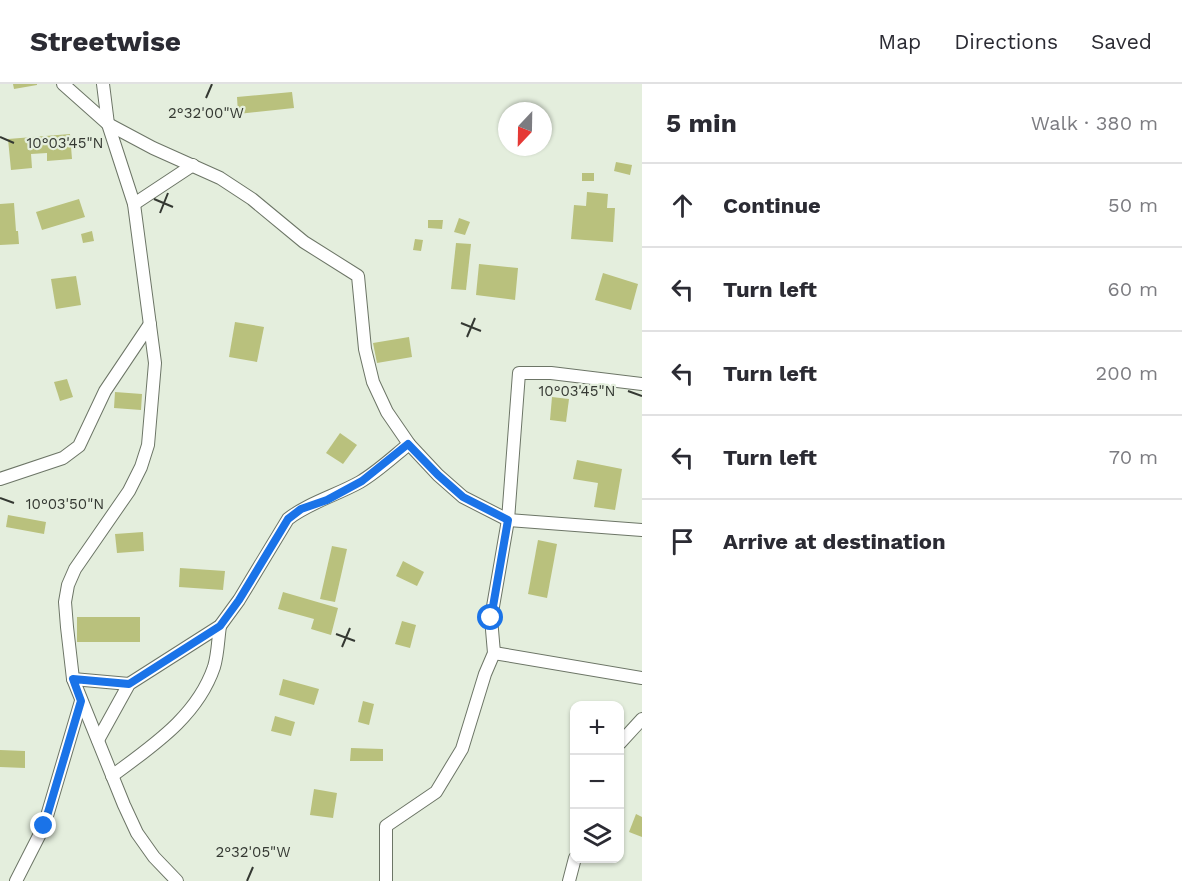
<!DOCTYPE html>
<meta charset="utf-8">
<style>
body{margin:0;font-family:"Work Sans",sans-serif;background:#f7f7f7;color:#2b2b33}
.controls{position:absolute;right:18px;bottom:18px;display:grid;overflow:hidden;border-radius:12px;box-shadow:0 2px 4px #0004}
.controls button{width:54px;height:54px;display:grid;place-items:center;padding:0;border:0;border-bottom:2px solid #e1e1e2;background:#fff;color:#2b2b33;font:30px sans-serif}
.compass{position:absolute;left:498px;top:18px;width:54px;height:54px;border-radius:50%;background:#fff;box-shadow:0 2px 4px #0004;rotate:202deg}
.stop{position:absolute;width:18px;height:18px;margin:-14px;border:4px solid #1a73e8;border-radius:50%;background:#fff}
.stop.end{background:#1a73e8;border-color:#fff;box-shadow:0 2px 6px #0008}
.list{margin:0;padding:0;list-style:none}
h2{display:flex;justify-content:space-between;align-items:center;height:78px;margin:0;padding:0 24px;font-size:26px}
h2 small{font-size:20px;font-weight:400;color:#7c7c81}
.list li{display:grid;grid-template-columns:39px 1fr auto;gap:18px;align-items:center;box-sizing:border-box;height:84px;padding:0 24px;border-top:2px solid #e1e1e2}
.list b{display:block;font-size:22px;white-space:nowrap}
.list em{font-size:20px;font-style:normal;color:#7c7c81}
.icon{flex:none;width:33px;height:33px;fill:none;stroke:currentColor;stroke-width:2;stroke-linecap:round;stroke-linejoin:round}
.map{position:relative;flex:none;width:642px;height:797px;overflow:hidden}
header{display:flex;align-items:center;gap:36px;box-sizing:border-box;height:84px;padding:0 30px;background:#fff;border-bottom:2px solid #e1e1e2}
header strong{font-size:28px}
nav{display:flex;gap:33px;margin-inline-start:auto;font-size:21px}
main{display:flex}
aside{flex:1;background:#fff}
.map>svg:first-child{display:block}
</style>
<header>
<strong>Streetwise</strong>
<nav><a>Map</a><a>Directions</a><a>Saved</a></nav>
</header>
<main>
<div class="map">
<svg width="642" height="797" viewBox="0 0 642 797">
<rect width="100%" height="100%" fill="#e4eedd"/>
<g fill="#b9c17d">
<polygon points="13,0 37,0 37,1 14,5"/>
<polygon points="292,8 294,24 238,30 237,13"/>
<polygon points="70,50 72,75 47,77 47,69 31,70 32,84 11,86 8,55"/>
<polygon points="616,78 632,81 630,91 614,87"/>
<rect x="582" y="89" width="12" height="8"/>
<polygon points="587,108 608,110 607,124 615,124 613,158 571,155 574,121 586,122"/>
<polygon points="79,115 85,133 42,146 36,128"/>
<polygon points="14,119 16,147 18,147 19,160 0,161 0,120"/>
<polygon points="459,134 470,138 465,151 454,148"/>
<polygon points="428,136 443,136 442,145 428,144"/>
<polygon points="92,147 94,157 83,159 81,150"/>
<polygon points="415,155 423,156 421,167 413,166"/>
<polygon points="456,159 471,160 466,206 451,205"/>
<polygon points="479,180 518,184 515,216 476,211"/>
<polygon points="603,189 638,200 631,226 595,216"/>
<polygon points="76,192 81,221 56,225 51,195"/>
<polygon points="235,238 264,243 257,278 229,273"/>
<polygon points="409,253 412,273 377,279 373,259"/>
<polygon points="67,295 73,313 60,317 54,298"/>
<polygon points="115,308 142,310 141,326 114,324"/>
<polygon points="552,313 569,315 566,338 550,336"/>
<polygon points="340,349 357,361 343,380 326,369"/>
<polygon points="577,376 622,385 615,426 594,423 598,399 573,395"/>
<polygon points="8,431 46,438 44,450 6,443"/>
<polygon points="143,448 144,467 117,469 115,450"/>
<polygon points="538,456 557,460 547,514 528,510"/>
<polygon points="332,462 347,465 335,518 320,515"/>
<polygon points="403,477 424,488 417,502 396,492"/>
<polygon points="180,484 225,487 223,506 179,503"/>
<polygon points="283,508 338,524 331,551 311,545 314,535 278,525"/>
<rect x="77" y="533" width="63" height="25"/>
<polygon points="402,537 416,541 410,564 395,560"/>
<polygon points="283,595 319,605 314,621 279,611"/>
<polygon points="363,617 374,620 369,641 358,638"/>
<polygon points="275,632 295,638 291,652 271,647"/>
<polygon points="351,664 383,665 383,677 350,677"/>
<polygon points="0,666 25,667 25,684 0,683"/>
<polygon points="314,705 337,709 333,734 310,731"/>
<polygon points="636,730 642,733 642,753 629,748"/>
</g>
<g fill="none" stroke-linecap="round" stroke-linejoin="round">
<g stroke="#6c7566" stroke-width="14">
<g id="minor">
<polyline points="63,0 108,40 153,64 220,94 252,115 304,158 358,192 365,265 373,298 387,328 409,360 438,391 463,413 508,436 642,446"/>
<polyline points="103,0 108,40 134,120 155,279 148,361 141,383 129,407 75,485 68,501 65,518 67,543 73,595 124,721 137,749 154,773 177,797"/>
<polyline points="134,120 193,81"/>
<polyline points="0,395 63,374 79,362 105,307 150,240"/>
<polyline points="494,569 642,594"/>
<polyline points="73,595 129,600"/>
<path d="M98,656L129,600L220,542L239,516L288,435C308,419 337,411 360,398C377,388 393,373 409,360"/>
<polyline points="620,659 642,635"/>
<path d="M112,692C152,662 197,633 214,583C218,570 218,555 220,542"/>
<polyline points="16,797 44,742 81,617"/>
<polyline points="386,797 386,742 436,708 462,665 485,590 494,569 491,534 508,436 519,289 551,289 642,300"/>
<polyline points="569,797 575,774"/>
</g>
</g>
<use href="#minor" stroke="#fff" stroke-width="12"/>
</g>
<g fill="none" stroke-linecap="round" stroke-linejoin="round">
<polyline stroke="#1a73e8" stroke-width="8" points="44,742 81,617 73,595 129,600 220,542 239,516 288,435 301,425 327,416 362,397 408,360 438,391 463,413 508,436 491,534"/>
</g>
<path fill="none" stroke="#343832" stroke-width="2" d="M206,14L212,0M0,53L14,59M154,115L173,123M160,129L168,109M461,239L481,247M467,253L475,234M628,307L642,312M0,414L14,419M336,550L355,557M342,563L350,544M247,797L253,783"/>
<g font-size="15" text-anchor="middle" fill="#343832" stroke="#e4eedd" stroke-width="4.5" stroke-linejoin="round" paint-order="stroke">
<text x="206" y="34">2°32'00"W</text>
<text x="65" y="64">10°03'45"N</text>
<text x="577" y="312">10°03'45"N</text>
<text x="65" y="425">10°03'50"N</text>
<text x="253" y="773">2°32'05"W</text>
</g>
</svg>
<div class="controls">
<button>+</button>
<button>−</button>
<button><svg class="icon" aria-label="layers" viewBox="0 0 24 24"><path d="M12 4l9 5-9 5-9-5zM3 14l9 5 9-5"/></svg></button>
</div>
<svg class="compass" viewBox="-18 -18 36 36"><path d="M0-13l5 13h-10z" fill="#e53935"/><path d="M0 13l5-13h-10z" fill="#7c7c81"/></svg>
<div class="stop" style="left:491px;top:534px"></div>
<div class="stop end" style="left:44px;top:742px"></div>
</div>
<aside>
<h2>5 min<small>Walk · 380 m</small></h2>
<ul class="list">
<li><svg class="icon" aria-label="ahead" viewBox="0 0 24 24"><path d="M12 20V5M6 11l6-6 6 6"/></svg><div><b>Continue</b></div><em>50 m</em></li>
<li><svg class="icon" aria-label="left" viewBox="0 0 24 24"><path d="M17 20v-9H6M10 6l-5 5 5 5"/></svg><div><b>Turn left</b></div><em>60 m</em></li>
<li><svg class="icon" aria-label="left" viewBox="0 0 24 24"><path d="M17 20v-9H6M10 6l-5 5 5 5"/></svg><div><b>Turn left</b></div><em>200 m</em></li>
<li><svg class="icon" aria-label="left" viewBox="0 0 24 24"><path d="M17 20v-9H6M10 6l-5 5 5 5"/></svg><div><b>Turn left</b></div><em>70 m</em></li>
<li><svg class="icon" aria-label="arrive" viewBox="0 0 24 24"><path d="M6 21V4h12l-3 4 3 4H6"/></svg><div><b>Arrive at destination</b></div></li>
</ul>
</aside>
</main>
